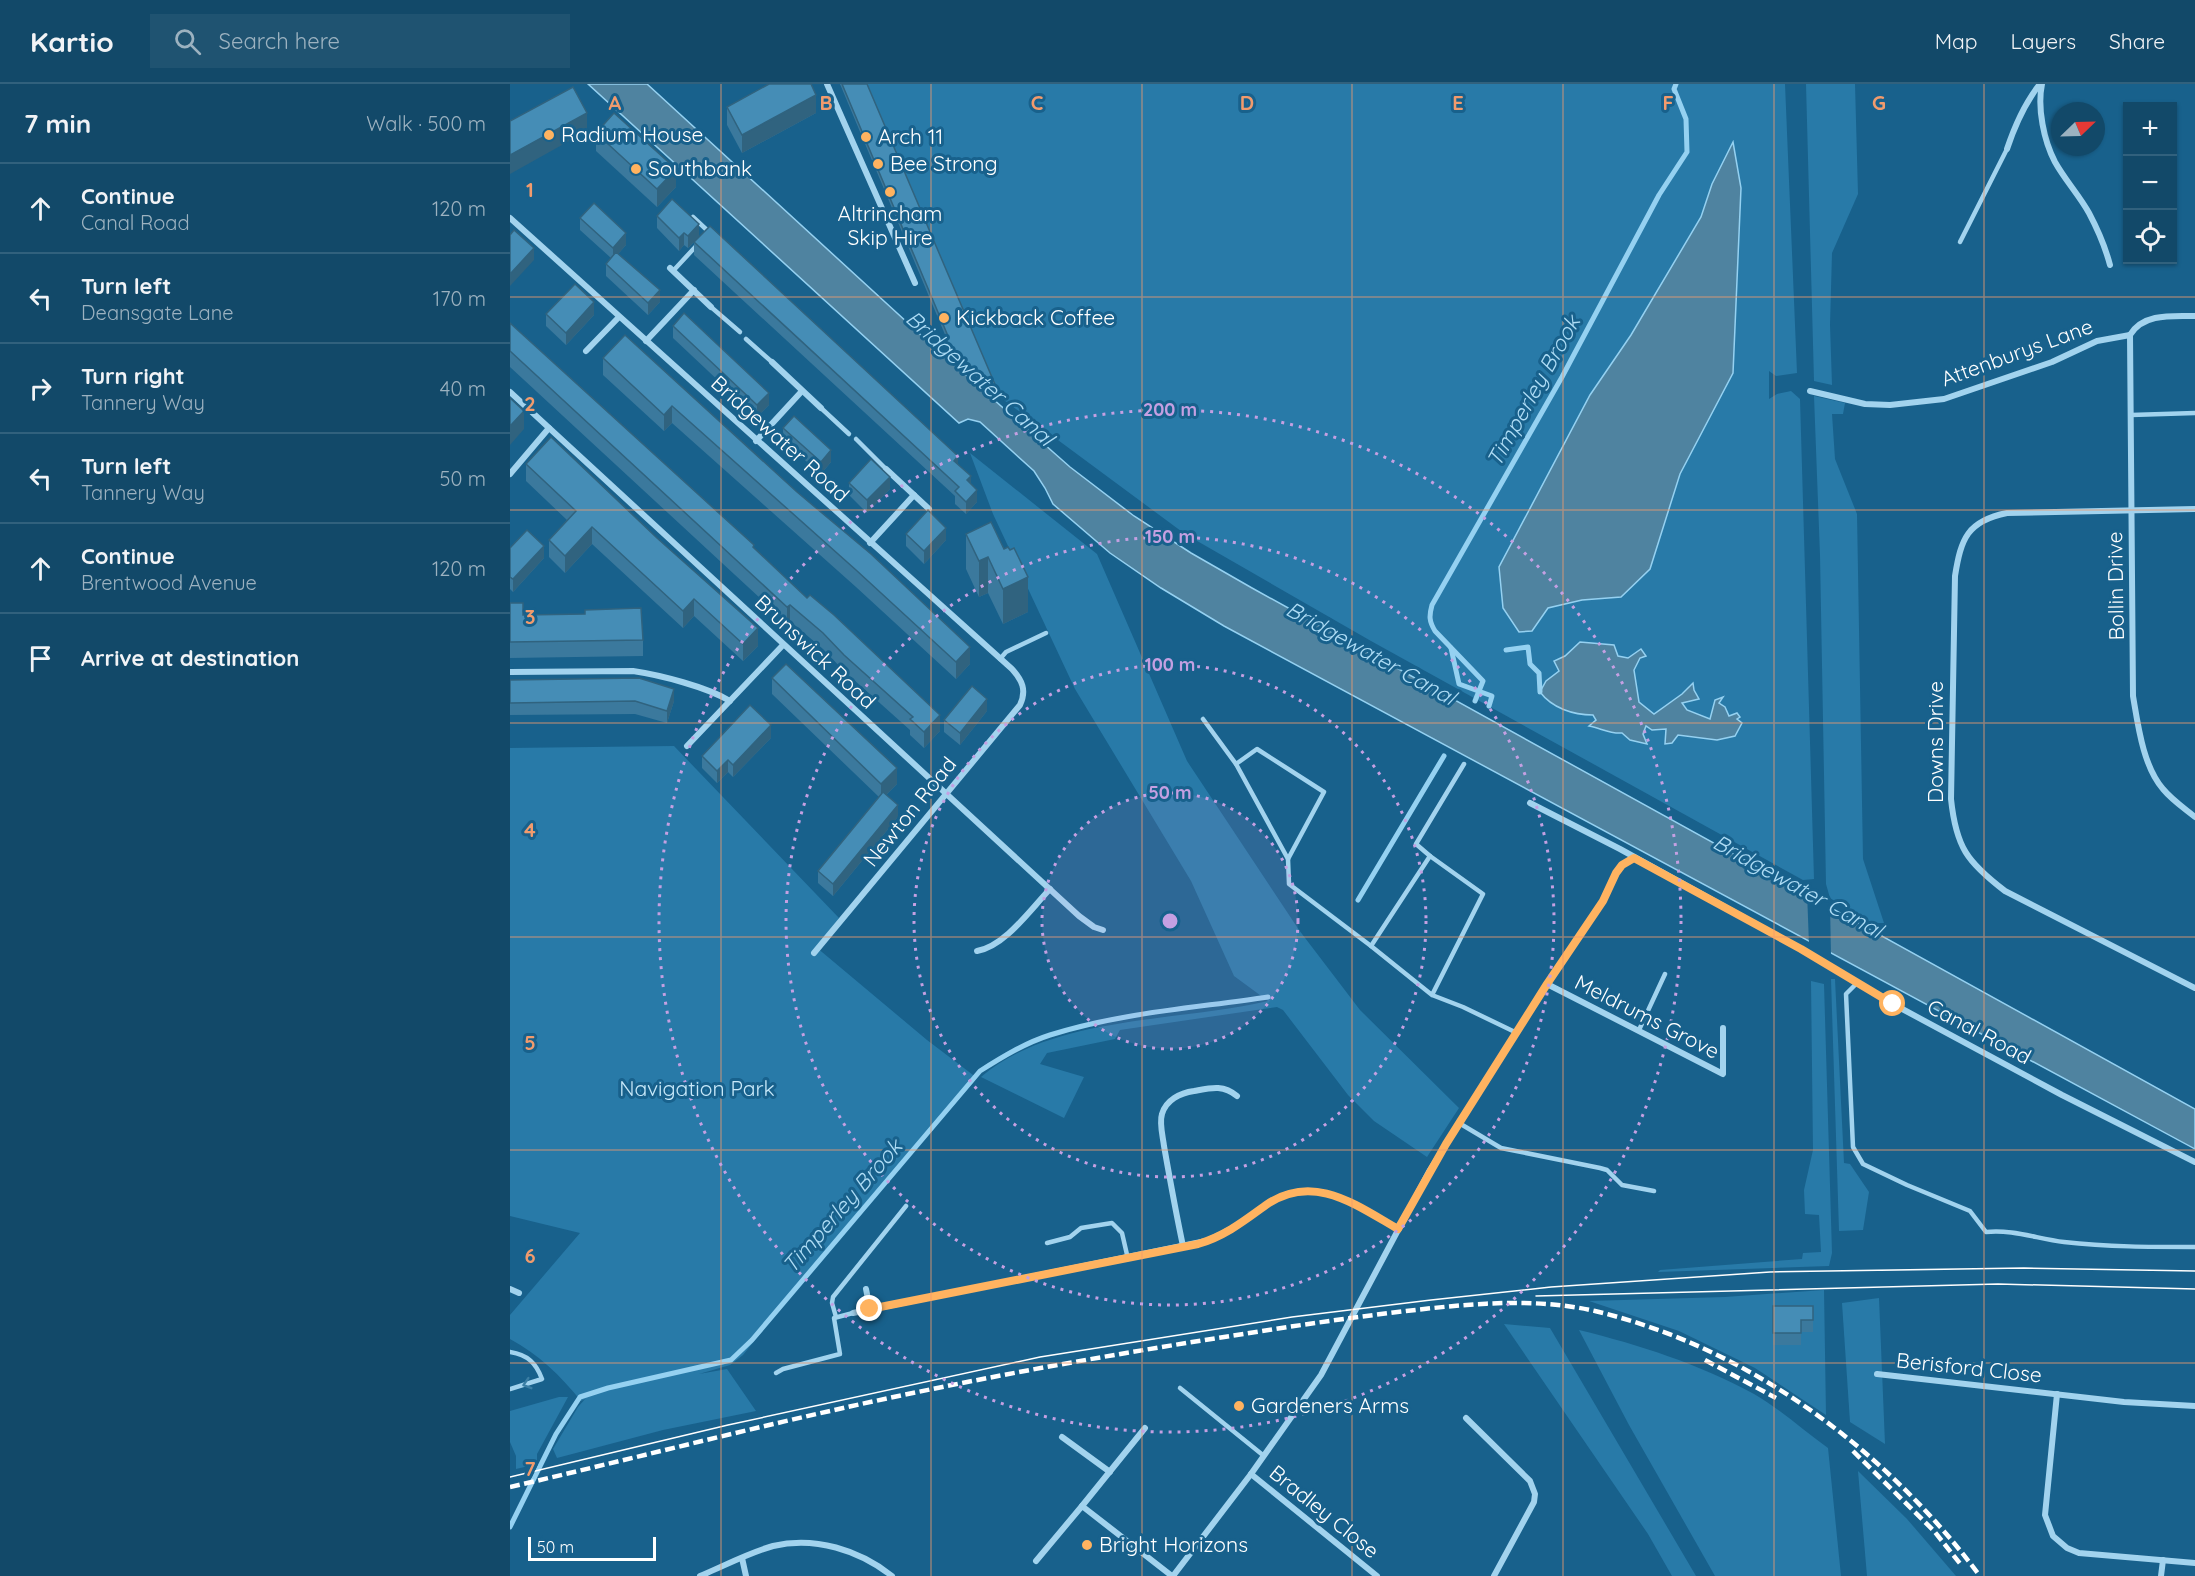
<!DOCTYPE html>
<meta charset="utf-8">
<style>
body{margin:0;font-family:Quicksand,sans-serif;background:#1f5371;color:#f1f3f6}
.controls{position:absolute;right:18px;top:18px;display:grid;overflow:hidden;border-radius:0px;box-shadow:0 2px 4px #0004}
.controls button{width:54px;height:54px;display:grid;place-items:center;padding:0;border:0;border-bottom:2px solid #31617d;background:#124969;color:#f1f3f6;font:30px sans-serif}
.compass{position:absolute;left:1541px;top:18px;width:54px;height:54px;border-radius:50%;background:#124969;box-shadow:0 2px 4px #0004;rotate:67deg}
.scale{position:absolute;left:18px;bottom:15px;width:128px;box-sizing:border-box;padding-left:6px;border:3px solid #fff;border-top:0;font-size:16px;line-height:21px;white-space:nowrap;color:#fff;-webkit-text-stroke:4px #18618c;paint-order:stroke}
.stop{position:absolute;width:18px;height:18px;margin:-14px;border:4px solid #ffb360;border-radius:50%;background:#fff}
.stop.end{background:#ffb360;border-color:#fff;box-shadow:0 2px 6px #0008}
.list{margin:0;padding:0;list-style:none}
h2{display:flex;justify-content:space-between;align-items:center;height:78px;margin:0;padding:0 24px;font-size:26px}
h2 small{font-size:20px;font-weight:400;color:#9cb2c0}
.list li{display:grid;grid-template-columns:39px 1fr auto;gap:18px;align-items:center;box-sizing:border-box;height:90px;padding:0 24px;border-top:2px solid #31617d}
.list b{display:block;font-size:22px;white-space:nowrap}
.list p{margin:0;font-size:20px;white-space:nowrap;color:#9cb2c0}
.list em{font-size:20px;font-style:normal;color:#9cb2c0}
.icon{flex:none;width:33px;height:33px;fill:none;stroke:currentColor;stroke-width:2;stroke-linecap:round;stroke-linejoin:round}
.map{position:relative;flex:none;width:1685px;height:1492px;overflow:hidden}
header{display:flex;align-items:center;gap:36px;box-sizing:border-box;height:84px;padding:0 30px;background:#124969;border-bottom:2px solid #31617d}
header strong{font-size:28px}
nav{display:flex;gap:33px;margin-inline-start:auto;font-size:21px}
.search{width:420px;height:54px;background:#1f5371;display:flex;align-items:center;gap:15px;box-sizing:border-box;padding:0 21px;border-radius:0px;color:#9cb2c0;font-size:22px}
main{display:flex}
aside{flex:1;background:#124969}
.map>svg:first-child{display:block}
</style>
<header>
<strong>Kartio</strong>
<div class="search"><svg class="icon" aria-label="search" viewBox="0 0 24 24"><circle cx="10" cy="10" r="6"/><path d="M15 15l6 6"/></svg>Search here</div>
<nav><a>Map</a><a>Layers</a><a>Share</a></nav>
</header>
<main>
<aside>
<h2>7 min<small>Walk · 500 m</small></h2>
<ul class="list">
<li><svg class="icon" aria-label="ahead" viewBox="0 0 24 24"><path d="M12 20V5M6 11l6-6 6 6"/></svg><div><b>Continue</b><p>Canal Road</p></div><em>120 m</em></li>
<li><svg class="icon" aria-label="left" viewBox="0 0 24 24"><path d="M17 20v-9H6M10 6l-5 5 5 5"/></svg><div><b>Turn left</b><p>Deansgate Lane</p></div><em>170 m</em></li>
<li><svg class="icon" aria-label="right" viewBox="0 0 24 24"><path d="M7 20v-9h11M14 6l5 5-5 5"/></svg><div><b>Turn right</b><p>Tannery Way</p></div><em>40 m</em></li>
<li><svg class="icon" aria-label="left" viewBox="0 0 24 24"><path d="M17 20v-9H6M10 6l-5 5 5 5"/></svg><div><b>Turn left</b><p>Tannery Way</p></div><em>50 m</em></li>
<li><svg class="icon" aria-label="ahead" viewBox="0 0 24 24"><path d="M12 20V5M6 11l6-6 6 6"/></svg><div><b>Continue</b><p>Brentwood Avenue</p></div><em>120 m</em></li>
<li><svg class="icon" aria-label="arrive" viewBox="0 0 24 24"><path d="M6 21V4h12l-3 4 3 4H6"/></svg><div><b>Arrive at destination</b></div></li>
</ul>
</aside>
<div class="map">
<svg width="1685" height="1492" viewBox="0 0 1685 1492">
<rect width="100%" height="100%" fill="#18618c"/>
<g fill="#287aa8">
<polygon points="354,0 1275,0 1287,289 1266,292 1259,287 1259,315 1267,310 1281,307 1290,315 1304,795 1293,796 861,557 675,450 487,311"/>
<polygon points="1296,0 1345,0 1348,110 1322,169 1320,241 1322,301 1304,297"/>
<polygon points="1304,312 1335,319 1333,330 1322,330 1325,375 1347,430 1353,775 1374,839 1360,839 1320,814 1316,800 1310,471"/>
<path d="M460,369L587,470L677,677L789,846L850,926L949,1024L917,1073L864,1037L838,1011L773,926L767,923L610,946L605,955L537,969L530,980L574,993L554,1034L471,993C543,931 670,938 758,917L724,892L681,797L565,605L483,430Z"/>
<path d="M164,662L329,834L306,863L417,956L467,994L283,1209L233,1271L220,1281L189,1290L217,1285L246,1327L153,1346L47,1374L43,1365L68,1323L75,1315L71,1317C51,1292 28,1270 0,1255V1231L70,1149L0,1132V664Z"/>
<polygon points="1321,895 1325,895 1334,1079 1340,1080 1359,1108 1353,1146 1329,1147"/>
<polygon points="1301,897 1314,900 1322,1169 1319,1182 1148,1188 1150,1186 1292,1175 1293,1169 1311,1168 1309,1131 1295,1130 1294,1106 1303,1066"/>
<polygon points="1314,1206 1316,1331 1245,1284 1169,1247 1079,1217 1215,1213"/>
<polygon points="1369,1214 1375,1360 1340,1338 1332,1219"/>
<polygon points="994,1240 1040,1244 1186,1492 1162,1492 1138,1450"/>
<path d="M1069,1246C1130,1261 1189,1280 1244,1310C1270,1325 1294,1347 1318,1364L1331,1492H1205L1119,1341Z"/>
<polygon points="49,1313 58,1313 27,1370 27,1380 6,1385 6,1372 0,1358 0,1327"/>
<polygon points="1348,1387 1397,1435 1446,1492 1357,1492"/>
</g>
<g fill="#4f83a0" stroke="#95d1f1" stroke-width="1.5">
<polygon points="78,0 137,0 423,262 560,383 624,432 681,469 742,504 1685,1025 1685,1065 714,542 651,504 600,469 543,420 535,404 524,387 470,338 458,335 449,339"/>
<polygon points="1223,58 1231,104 1223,289 1170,390 1140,485 1111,513 1072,516 1038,524 1022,547 1009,548 993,524 989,483 1080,311 1121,251 1191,133 1202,100"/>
<path d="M1070,558L1104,561L1108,572L1118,574L1131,565L1136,572L1130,574L1124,586L1129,618L1144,630L1172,610L1183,599L1184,606L1189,615L1172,619L1177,626L1200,635L1205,616L1213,613L1209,619L1215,623L1219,632L1227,629L1230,633L1227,635L1232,639L1225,652L1207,656L1168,651L1162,659L1155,660L1156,645L1142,646L1136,642L1133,650L1137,660L1120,656L1112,649C1099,650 1091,644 1079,642L1086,636L1083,631C1063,631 1042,624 1030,608L1036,597L1049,587L1044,577L1055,572Z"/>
</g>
<polygon fill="#18618c" points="1297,807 1320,820 1321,872 1299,861"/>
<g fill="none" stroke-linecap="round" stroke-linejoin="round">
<g stroke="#95d1f1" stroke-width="5">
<polyline points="941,564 949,600 982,612 979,622"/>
<polyline points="996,566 1018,563 1020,580 1029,589 1030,608"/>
<path d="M965,617L973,597L925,547C919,537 919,532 922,521L1052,293L1149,111L1177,68L1176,35L1164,5L1166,0"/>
<polyline points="848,816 934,672"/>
<path d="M0,1443L46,1350L70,1313L98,1304L221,1276L242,1256L470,987C492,973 515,959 540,951C609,929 685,924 758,913"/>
</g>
<g stroke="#a2d3ee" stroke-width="4.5">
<polyline points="183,133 199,148 197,149"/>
<polyline points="1450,158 1497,65"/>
<polyline points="163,187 188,160"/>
<polyline points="201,223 230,248"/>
<polyline points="236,255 262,278"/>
<polyline points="311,324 339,350"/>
<polyline points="1621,331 1685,329"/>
<polyline points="346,355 376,385"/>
<polyline points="490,575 496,568 536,549"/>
<polyline points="693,635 726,680 747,665 814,708 778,775 779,800 861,862"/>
<polyline points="726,680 778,775"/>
<polyline points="920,772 906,760 954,680"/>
<path d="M1347,899L1336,910L1343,1063L1353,1080L1397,1101L1460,1127L1476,1148C1502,1145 1528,1155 1554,1158C1598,1163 1641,1163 1685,1163"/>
<polyline points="922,911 861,862 920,772 973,810 922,911 953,923 1007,949"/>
<polyline points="1129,946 1155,890"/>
<polyline points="949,1039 991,1064 1090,1084 1097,1086 1112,1101 1144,1107"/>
<polyline points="537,1159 560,1153 571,1144 602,1139 612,1149 618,1175"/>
<polyline points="326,1233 322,1219 323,1213 396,1122"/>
<path d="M0,1268C18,1271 26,1279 32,1295L0,1305"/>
<polyline points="266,1289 273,1285 330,1270 324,1234 343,1229"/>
<polyline points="670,1304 754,1372"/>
</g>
<g stroke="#a2d3ee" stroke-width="6">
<polyline points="317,0 405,199"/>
<path d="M1532,0C1527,24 1534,57 1545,78C1555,96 1569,111 1579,129C1588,146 1595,162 1600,181"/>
<path d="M1497,65C1505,41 1514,20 1530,0"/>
<path d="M0,134L502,585C512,596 517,606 510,621L304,869"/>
<polyline points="160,184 201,223"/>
<path d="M1620,251L1623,612C1628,641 1633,682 1653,705C1662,716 1674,724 1685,733"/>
<path d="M1620,251C1633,229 1662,232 1685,232"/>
<polyline points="136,257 184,206"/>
<polyline points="76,267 109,233"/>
<polyline points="262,278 311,324"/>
<polyline points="1300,307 1355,320 1380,321 1434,315 1542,278 1587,257 1620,251"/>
<polyline points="0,308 569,832 584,843 593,846"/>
<polyline points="246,357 292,307"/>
<polyline points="376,385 419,425"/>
<polyline points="0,390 39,344"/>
<path d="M1685,425L1497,429C1457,437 1451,455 1445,492L1441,715C1446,763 1457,778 1495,807L1685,904"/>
<polyline points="360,459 404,411"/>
<path d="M0,588L123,587C150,591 197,603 220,617"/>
<polyline points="177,662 273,561"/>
<polyline points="1020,719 1110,765 1291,865 1383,920 1552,1011 1685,1078"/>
<path d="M467,867C495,862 520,826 540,805"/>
<polyline points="1037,900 1213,990 1213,944"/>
<path d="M673,1162C666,1129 660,1096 654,1062C653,1053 649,1039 652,1030C656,1016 670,1009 684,1007C700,1004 713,1000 727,1012"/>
<polyline points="0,1205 9,1209"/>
<polyline points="356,1205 360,1225"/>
<path d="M343,1229L696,1157C722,1147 737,1134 759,1119C806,1090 848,1122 888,1145"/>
<polyline points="1367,1290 1614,1318 1685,1322"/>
<polyline points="1547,1310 1535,1431 1543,1452 1557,1464 1569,1469 1685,1479"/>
<polyline points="956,1334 1020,1397 1025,1410 1024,1418 984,1492"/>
<polyline points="552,1353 600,1388"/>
<polyline points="741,1390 867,1492"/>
<polyline points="572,1422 635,1344"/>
<polyline points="232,1474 236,1492"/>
<polyline points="526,1477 572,1422 662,1492"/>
<path d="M190,1492C214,1482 238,1469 263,1462C305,1452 349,1466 382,1492"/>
<polyline points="663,1492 741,1390 811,1291 920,1086 1037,900 1093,817 1106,789 1112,781 1123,774"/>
<polyline points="1651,1492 1653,1476"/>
</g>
<g stroke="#fff" stroke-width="1.5">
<polyline points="1026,1212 1488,1200 1685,1205"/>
<polyline points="0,1393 218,1341 530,1273 782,1233 921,1216 1041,1203 1260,1188 1514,1184 1685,1187"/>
</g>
<g stroke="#fff" stroke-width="4.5" stroke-dasharray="10 4.5" stroke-linecap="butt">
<polyline points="1195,1276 1266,1314"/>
<polyline points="1343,1367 1424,1447 1452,1482"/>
<path d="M0,1403C126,1374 252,1341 379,1314C501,1288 623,1267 746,1248C796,1240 846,1233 896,1227C958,1220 1023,1213 1085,1227C1240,1264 1376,1366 1470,1492"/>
</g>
</g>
<g fill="#3b799d">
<polygon points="330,0 357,0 487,305 487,311 438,268 436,260 436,253"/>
<polygon points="217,23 306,29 232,69 217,41"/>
<polygon points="86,49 166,103 147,123 86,67"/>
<polygon points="147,132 189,153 178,164 174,161 169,167 147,144"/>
<polygon points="70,134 116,161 108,170 150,218 138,231 96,192 96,180 101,174 70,146"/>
<polygon points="184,158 448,380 461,400 467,418 456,430 445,420 445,412 184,171"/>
<polygon points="36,230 84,231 56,261 36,242"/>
<polygon points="0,239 244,464 430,647 414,664 400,651 400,646 334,587 313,565 280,537 277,539 0,283"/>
<polygon points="163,242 259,321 247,333 163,254"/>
<polygon points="115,251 460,580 446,595 346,503 162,339 154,347 93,291 93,274"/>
<polygon points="273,344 321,378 311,390 273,357"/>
<polygon points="16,380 248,562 233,577 184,532 173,544 82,460 55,489 39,473 39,456 57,436 16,397"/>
<polygon points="339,399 380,405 357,429 339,411"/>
<polygon points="396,450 436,456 414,480 396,462"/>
<polygon points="456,450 494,465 500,466 518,528 493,540 478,509 469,513 456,485"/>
<polygon points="0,464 34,474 3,508 0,505"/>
<polygon points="0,519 13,531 133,556 133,572 0,574"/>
<polygon points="262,594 387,700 376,711 388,733 323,812 308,799 308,787 369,713 262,610"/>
<polygon points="0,596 164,617 157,639 125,630 0,631"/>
<polygon points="477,627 450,661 434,648 434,636"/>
<polygon points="261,654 223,693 218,688 207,699 192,684 192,672"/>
<polygon points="1263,1222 1303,1222 1303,1248 1291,1248 1291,1261 1263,1261"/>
</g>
<g fill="#30637f">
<polygon points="306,11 306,29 232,69 232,51"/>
<polygon points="77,29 77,47 0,90 0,71"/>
<polygon points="166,85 166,103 147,123 147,105"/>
<polygon points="189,140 189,153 178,164 178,152"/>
<polygon points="116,149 116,161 103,176 103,164"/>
<polygon points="174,149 174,161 169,167 169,154"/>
<polygon points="24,164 24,176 0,202 0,190"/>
<polygon points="150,206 150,218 138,231 138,219"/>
<polygon points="84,218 84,231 56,261 56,249"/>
<polygon points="259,309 259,321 247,333 247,321"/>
<polygon points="162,322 162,339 154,347 154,331"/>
<polygon points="14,327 14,345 0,361 0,342"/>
<polygon points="321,366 321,378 311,390 311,378"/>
<polygon points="448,372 448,384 444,377"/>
<polygon points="461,392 461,404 457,396"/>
<polygon points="380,393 380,405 357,429 357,416"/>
<polygon points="467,406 467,418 456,430 456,418"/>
<polygon points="82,443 82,460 55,489 55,472"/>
<polygon points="436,444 436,456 414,480 414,467"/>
<polygon points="34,462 34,474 3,508 3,495"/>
<polygon points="478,473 478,509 469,513 469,477"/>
<polygon points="518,493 518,528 493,540 493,505"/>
<polygon points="184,515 184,532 173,544 173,527"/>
<polygon points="280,521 280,537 277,539 277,523"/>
<polygon points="248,544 248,562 233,577 233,560"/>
<polygon points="460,563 460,580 446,595 446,578"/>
<polygon points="164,605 164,617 157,639 157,627"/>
<polygon points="477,615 477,627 450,661 450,649"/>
<polygon points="430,631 430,647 414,664 414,648"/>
<polygon points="261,641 261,654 223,693 223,681"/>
<polygon points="218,676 218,688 207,699 207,687"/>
<polygon points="387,684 387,700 371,716 371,700"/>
<polygon points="388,721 388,733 323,812 323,800"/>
</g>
<g fill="#458db6" stroke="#30637f" stroke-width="1.5">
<polygon points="259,0 301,0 306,11 232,51 217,23"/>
<polygon points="332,0 357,0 487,305 438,262 436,254 438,252"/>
<polygon points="63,3 77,29 0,71 0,37"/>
<polygon points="104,29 166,85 147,105 86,49"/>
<polygon points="162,115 189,140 178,152 174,149 169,154 147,132"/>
<polygon points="84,119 116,149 103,164 70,134"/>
<polygon points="200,142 448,372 444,377 461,392 457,396 467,406 456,418 445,407 449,403 184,158"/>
<polygon points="4,146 24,164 0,190 0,151"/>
<polygon points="106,168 150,206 138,219 96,180"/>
<polygon points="65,200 84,218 56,249 36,230"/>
<polygon points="174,229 259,309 247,321 163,242"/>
<polygon points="0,239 244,461 243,463 297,514 300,511 324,531 430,631 414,648 400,635 403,633 334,571 313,549 280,521 277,523 0,267"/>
<polygon points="115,251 287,408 361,470 460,563 446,578 346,486 162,322 154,331 93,274"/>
<polygon points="0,314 14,327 0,342"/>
<polygon points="284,332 321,366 311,378 273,344"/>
<polygon points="41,353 147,454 248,544 233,560 184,515 173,527 82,443 55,472 39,456 66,427 16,380"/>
<polygon points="361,375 380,393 357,416 339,399"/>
<polygon points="418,426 436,444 414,467 396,450"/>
<polygon points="481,438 494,465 498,463 500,466 504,464 518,493 493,505 478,473 469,477 456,450"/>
<polygon points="17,446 34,462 3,495 0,493 0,464"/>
<polygon points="0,519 13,519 13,531 75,530 75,526 131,524 133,556 0,558"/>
<polygon points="276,580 387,684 371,700 262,594"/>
<polygon points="129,594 164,605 157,627 125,617 0,619 0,596"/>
<polygon points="462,602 477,615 450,649 434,636"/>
<polygon points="240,621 261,641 223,681 218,676 207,687 192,672"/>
<polygon points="373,708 388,721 323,800 308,787"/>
<polygon points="1263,1222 1303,1222 1303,1236 1291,1236 1291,1249 1263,1249"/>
</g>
<defs><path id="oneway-chevron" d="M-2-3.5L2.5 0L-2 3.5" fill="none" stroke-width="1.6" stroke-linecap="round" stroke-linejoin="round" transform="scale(1.5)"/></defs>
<use stroke="#3a7ea4" href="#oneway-chevron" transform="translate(17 1300) rotate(163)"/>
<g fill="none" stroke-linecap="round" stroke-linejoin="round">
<path stroke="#ffb360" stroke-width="8" d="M360,1225L688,1160C715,1152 734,1137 756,1121C803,1088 846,1121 888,1145L936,1060L1037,900L1093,817L1106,789L1112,781L1124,774L1291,865L1383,920"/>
</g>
<path fill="none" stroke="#f19b6d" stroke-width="1.5" stroke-opacity="0.55" d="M211,0V1492M421,0V1492M632,0V1492M842,0V1492M1053,0V1492M1264,0V1492M1474,0V1492M0,213H1685M0,426H1685M0,639H1685M0,853H1685M0,1066H1685M0,1279H1685"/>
<circle cx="660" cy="837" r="128" fill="#c4a0e2" fill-opacity=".12"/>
<g fill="none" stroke="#c4a0e2" stroke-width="3" stroke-dasharray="3 6">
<circle cx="660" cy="837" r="128"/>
<circle cx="660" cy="837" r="256"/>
<circle cx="660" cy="837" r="384"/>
<circle cx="660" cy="837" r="511"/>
</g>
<g fill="#ffb360" stroke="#18618c" stroke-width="2">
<circle cx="39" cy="51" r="6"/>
<circle cx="356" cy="53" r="6"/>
<circle cx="368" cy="80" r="6"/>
<circle cx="126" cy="85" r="6"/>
<circle cx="380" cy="108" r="6"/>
<circle cx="434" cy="234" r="6"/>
<circle cx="729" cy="1322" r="6"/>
<circle cx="577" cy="1461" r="6"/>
</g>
<g text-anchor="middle" stroke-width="6" stroke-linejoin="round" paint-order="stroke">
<g font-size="21" fill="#fff" stroke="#18618c" text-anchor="start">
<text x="51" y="58">Radium House</text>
<text x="368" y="60">Arch 11</text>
<text x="380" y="87">Bee Strong</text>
<text x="138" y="92">Southbank</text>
<text x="380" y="137" text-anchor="middle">Altrincham<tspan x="380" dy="24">Skip Hire</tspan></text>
<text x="446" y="241">Kickback Coffee</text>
<text x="741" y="1329">Gardeners Arms</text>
<text x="589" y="1468">Bright Horizons</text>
</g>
<g font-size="21" fill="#fff" stroke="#18618c">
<text transform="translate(1507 269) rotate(-20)" y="7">Attenburys Lane</text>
<text transform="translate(270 355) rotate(42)" y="7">Bridgewater Road</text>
<text transform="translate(1606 502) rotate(-91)" y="7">Bollin Drive</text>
<text transform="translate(305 568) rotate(43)" y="7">Brunswick Road</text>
<text transform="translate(1426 658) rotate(-90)" y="7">Downs Drive</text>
<text transform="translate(400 728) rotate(-51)" y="7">Newton Road</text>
<text transform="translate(1137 933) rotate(27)" y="7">Meldrums Grove</text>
<text transform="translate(1469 948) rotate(28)" y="7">Canal Road</text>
<text transform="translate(1459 1284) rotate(6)" y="7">Berisford Close</text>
<text transform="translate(814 1428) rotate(39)" y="7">Bradley Close</text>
</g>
<g font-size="21" fill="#c8e9fa" stroke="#18618c">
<text x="187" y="1012">Navigation Park</text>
</g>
<g font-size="22" font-style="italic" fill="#aedcf5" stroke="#18618c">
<text transform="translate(470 294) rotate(42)" y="8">Bridgewater Canal</text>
<text transform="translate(1023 307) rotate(-61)" y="8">Timperley Brook</text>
<text transform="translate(861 569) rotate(29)" y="8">Bridgewater Canal</text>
<text transform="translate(1288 802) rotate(29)" y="8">Bridgewater Canal</text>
<text transform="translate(332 1122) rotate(-49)" y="8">Timperley Brook</text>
</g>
</g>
<g font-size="20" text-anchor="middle" font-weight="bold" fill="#f19b6d" stroke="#18618c" stroke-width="6" stroke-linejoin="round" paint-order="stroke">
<text x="105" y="26">A</text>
<text x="316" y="26">B</text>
<text x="527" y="26">C</text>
<text x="737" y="26">D</text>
<text x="948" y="26">E</text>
<text x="1158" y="26">F</text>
<text x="1369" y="26">G</text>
<text x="20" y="113">1</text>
<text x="20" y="327">2</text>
<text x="20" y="540">3</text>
<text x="20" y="753">4</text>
<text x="20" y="966">5</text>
<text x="20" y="1179">6</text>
<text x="20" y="1392">7</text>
</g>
<circle cx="660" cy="837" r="9" fill="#c4a0e2" stroke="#18618c" stroke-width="3"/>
<g font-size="18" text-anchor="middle" font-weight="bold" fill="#c4a0e2" stroke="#18618c" stroke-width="6" stroke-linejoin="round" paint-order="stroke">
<text x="660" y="332">200 m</text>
<text x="660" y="459">150 m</text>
<text x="660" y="587">100 m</text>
<text x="660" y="715">50 m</text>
</g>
</svg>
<div class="controls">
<button>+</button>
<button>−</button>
<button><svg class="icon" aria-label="locate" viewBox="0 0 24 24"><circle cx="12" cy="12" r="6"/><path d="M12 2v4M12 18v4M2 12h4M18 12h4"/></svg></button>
</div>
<svg class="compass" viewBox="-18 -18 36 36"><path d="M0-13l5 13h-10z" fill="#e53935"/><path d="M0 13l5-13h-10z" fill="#9cb2c0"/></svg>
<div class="scale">50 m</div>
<div class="stop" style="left:1383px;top:920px"></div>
<div class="stop end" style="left:360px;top:1225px"></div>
</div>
</main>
